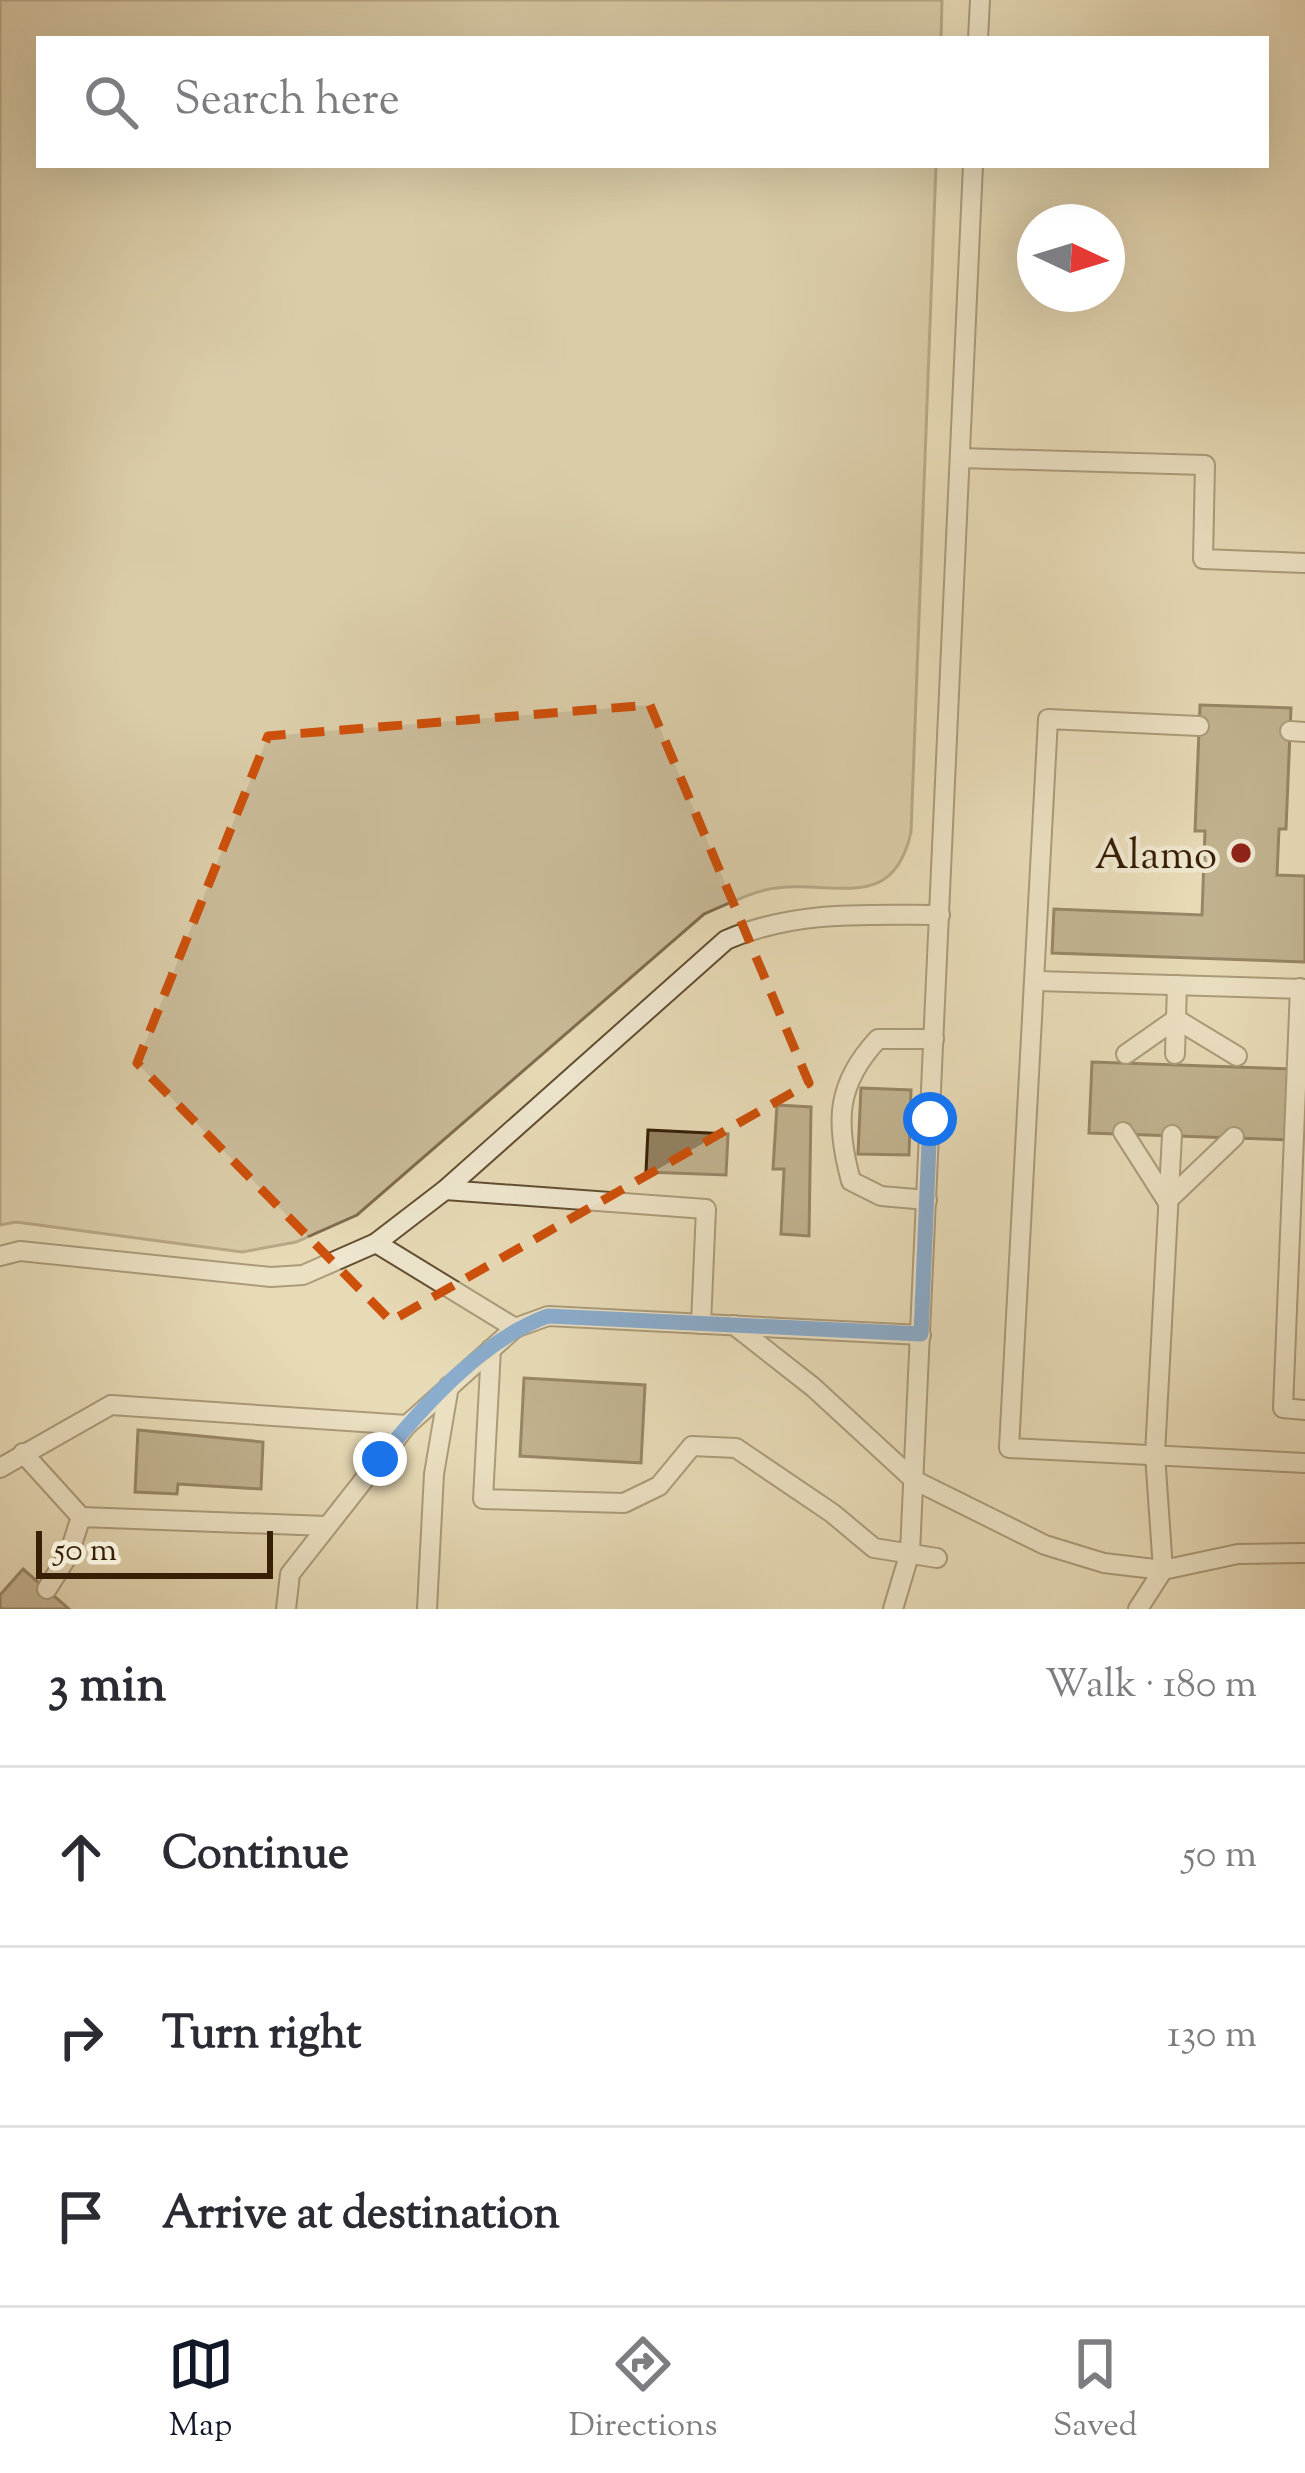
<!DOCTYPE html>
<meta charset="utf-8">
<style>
body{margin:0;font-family:"Sorts Mill Goudy",serif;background:#f2f2f3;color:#2b2b33}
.compass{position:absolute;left:1017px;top:204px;width:108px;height:108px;border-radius:50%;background:#fff;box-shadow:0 12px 48px #0002;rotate:94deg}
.scale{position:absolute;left:36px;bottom:30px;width:237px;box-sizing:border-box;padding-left:12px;border:6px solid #371f05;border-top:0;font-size:33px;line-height:42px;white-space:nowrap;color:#371f05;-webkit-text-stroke:9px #efe7d0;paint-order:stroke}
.stop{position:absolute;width:36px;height:36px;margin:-27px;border:9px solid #1a73e8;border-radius:50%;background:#fff}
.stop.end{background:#1a73e8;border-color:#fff;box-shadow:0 3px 12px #0008}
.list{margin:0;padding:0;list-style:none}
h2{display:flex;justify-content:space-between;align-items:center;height:156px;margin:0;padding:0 48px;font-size:51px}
h2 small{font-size:39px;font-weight:400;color:#7c7c81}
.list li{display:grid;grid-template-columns:78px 1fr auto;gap:36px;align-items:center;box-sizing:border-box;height:180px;padding:0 48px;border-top:3px solid #e1e1e2}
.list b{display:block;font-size:45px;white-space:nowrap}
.list em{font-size:39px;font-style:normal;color:#7c7c81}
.icon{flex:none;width:66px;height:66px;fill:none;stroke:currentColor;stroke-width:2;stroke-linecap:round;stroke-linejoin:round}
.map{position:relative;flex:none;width:1305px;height:1609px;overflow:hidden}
.search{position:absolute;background:#fff;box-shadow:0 12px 48px #0002;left:36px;right:36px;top:36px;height:132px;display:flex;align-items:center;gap:30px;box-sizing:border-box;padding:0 42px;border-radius:0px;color:#7c7c81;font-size:45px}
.sheet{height:696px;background:#fff}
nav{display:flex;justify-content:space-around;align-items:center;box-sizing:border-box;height:168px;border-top:3px solid #e1e1e2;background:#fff;font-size:33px;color:#7c7c81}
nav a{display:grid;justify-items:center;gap:6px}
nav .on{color:#111827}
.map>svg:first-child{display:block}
</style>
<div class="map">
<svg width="1305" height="1609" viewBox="0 0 1305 1609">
<rect width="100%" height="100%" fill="#e7dab6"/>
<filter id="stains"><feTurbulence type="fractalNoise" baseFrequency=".00167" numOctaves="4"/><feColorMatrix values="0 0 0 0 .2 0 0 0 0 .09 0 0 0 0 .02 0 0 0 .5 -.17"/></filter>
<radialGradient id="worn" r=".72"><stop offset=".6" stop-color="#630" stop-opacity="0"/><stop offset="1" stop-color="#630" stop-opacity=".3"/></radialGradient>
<path fill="#c9ba98" stroke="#806c4e" stroke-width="3" d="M0,0H942L941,39H39V165H936L911,832C892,918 829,876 765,890C745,895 723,906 704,914L357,1215L296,1242L242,1252L16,1222L0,1225Z"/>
<g fill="#938061" stroke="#371f05" stroke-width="3">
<polygon points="1200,705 1291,708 1286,829 1279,829 1277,875 1305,876 1305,962 1052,953 1054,909 1202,915 1205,831 1195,831"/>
<polygon points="1092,1062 1293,1069 1290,1140 1089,1133"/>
<polygon points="861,1088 911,1090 909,1155 858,1154"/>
<polygon points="777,1105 811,1107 809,1236 781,1234 784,1169 773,1169"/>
<polygon points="648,1130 728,1134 726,1175 646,1172"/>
<polygon points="524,1378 645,1385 641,1463 520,1456"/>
<polygon points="138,1430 263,1442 261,1489 178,1484 177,1494 135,1492"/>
<polygon points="23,1569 69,1609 0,1609 0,1595"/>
</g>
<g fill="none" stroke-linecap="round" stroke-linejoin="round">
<g stroke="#634e31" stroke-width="22">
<g id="lane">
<polyline points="978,39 980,0"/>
<polyline points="960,458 1205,465 1203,559 1305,563"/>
<polyline points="1199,726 1048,719 1009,1448 1305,1463"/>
<polyline points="1290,731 1305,732"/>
<polyline points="1037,981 1305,989"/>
<polyline points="1177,985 1176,1019 1237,1056"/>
<polyline points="1300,988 1283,1408 1305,1410"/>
<polyline points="1126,1054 1176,1019"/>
<polyline points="1175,1054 1176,1019"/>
<polyline points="1123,1132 1167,1201"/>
<polyline points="445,1190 706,1209 701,1324"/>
<path d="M927,1200L881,1196L851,1181C835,1122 836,1084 878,1039H934"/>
<polyline points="1167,1201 1234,1137"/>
<polyline points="376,1243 515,1328"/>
<path d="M0,1256L20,1251L271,1277L303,1275L376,1243L445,1190L726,940C796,910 865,915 940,915"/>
<polyline points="734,1325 813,1387 914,1480 1045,1545 1104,1563 1163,1570 1155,1454 1172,1135"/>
<polyline points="491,1349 483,1499 624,1503 659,1486 692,1446 736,1448 832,1513 874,1548 937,1558"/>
<polyline points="23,1453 81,1517"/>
<polyline points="0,1468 111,1405 407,1425"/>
<polyline points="47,1589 69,1554 81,1517 326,1526"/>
<polyline points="286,1609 290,1574 407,1425 515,1328 548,1316 921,1335"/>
<polyline points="427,1609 434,1474 449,1386"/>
<polyline points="893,1609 910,1552 973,165"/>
<polyline points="1138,1609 1163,1570 1238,1554 1305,1553"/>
</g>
</g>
<use href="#lane" stroke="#efe7d0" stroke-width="18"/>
</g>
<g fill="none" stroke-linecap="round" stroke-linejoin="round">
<path stroke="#1a73e8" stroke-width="15" d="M380,1459C424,1405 483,1339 548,1316L921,1334L930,1119"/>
</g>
<path d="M0 0H1305V1609H0ZM650,705L809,1083L391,1321L137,1063L268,736Z" fill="#e7dab6" fill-opacity=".55" fill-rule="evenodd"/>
<path fill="none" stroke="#cd500b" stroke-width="9" stroke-dasharray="24 15" stroke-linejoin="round" d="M650,705L809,1083L391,1321L137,1063L268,736Z"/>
<circle fill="#8f2418" stroke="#efe7d0" stroke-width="4.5" cx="1241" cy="853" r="12"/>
<g text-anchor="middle" stroke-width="9" stroke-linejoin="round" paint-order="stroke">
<g font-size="42" fill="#371f05" stroke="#efe7d0" text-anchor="end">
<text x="1217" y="868">Alamo</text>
</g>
</g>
<rect width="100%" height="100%" filter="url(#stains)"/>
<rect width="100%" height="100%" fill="url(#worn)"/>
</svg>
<svg class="compass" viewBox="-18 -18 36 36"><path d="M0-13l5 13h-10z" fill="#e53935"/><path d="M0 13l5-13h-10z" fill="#7c7c81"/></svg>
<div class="scale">50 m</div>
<div class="stop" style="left:930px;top:1119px"></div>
<div class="stop end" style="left:380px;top:1459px"></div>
<div class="search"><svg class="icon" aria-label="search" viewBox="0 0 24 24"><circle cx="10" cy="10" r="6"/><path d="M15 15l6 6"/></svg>Search here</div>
</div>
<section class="sheet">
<h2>3 min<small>Walk · 180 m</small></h2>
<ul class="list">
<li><svg class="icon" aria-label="ahead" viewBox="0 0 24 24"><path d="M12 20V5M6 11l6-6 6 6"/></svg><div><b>Continue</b></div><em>50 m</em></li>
<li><svg class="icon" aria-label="right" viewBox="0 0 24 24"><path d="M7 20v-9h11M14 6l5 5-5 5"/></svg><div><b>Turn right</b></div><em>130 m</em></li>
<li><svg class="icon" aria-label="arrive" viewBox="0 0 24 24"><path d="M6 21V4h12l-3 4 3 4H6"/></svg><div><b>Arrive at destination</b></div></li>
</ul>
</section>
<nav>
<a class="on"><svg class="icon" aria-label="map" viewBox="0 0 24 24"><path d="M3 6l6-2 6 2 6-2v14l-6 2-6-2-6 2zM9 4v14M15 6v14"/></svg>Map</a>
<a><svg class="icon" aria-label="directions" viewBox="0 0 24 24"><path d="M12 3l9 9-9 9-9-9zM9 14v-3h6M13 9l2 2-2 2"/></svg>Directions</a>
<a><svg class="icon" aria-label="saved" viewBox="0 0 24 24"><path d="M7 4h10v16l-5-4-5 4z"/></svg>Saved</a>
</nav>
